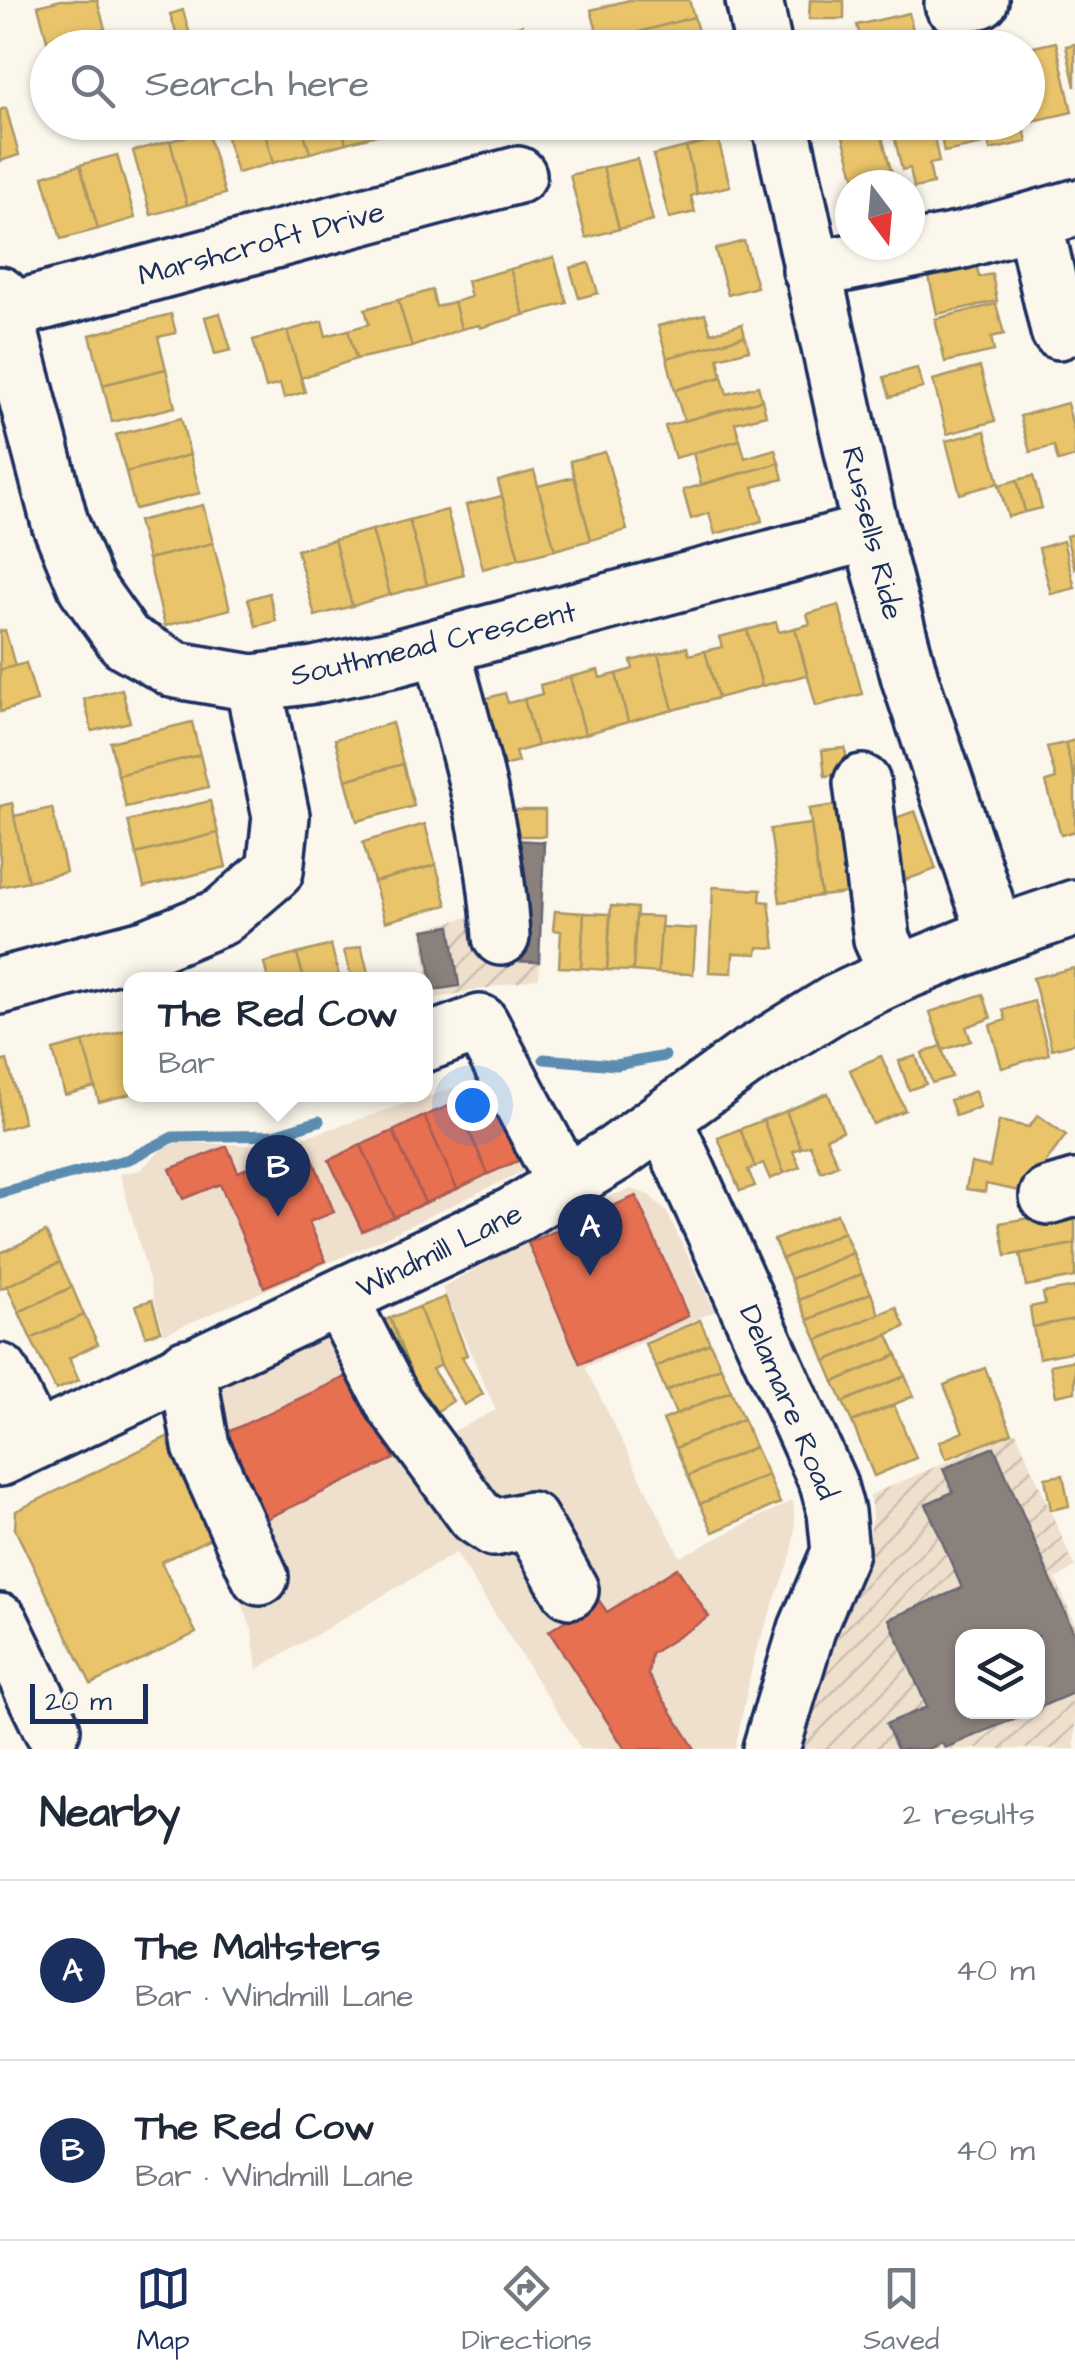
<!DOCTYPE html>
<meta charset="utf-8">
<style>
body{margin:0;font-family:"Architects Daughter",sans-serif;background:#f2f2f3;color:#1f2937}
.controls{position:absolute;right:30px;bottom:30px;display:grid;overflow:hidden;border-radius:20px;box-shadow:0 2px 8px #0004}
.controls button{width:90px;height:90px;display:grid;place-items:center;padding:0;border:0;border-bottom:2px solid #e0e1e3;background:#fff;color:#1f2937;font:50px sans-serif}
.compass{position:absolute;left:835px;top:170px;width:90px;height:90px;border-radius:50%;background:#fff;box-shadow:0 2px 8px #0004;rotate:164deg}
.scale{position:absolute;left:30px;bottom:25px;width:118px;box-sizing:border-box;padding-left:10px;border:5px solid #1b2f5e;border-top:0;font-size:28px;line-height:35px;white-space:nowrap;color:#1b2f5e;-webkit-text-stroke:8px #fbf7ec;paint-order:stroke}
.you{position:absolute;left:472px;top:1105px;width:35px;height:35px;margin:-25px;border:8px solid #fff;border-radius:50%;background:#1a73e8;box-shadow:0 0 0 15px #1a73e833}
.badge{display:grid;place-items:center;width:65px;height:65px;border-radius:50%;background:#1b2f5e;color:#fff;font-size:32px;font-weight:700}
.pin{position:absolute;translate:-50% -82px;filter:drop-shadow(0 2px 5px #0008)}
.pin::after{content:'';position:absolute;top:52px;width:35px;height:30px;background:inherit;clip-path:polygon(0 0,100% 0,50% 100%)}
.popup{position:absolute;left:123px;top:972px;width:310px;height:130px;box-sizing:border-box;display:grid;place-content:center;border-radius:20px;background:#fff;filter:drop-shadow(0 2px 8px #0005);font-size:32px;white-space:nowrap;color:#747a83}
.popup b{font-size:38px;color:#1f2937}
.popup::after{content:'';position:absolute;left:50%;top:100%;margin-left:-20px;border:20px solid transparent;border-top-color:#fff}
.list{margin:0;padding:0;list-style:none}
h2{display:flex;justify-content:space-between;align-items:center;height:130px;margin:0;padding:0 40px;font-size:42px}
h2 small{font-size:32px;font-weight:400;color:#747a83}
.list li{display:grid;grid-template-columns:65px 1fr auto;gap:30px;align-items:center;box-sizing:border-box;height:180px;padding:0 40px;border-top:2px solid #e0e1e3}
.list b{display:block;font-size:38px;white-space:nowrap}
.list p{margin:0;font-size:32px;white-space:nowrap;color:#747a83}
.list em{font-size:32px;font-style:normal;color:#747a83}
.icon{flex:none;width:55px;height:55px;fill:none;stroke:currentColor;stroke-width:2;stroke-linecap:round;stroke-linejoin:round}
.map{position:relative;flex:none;width:1075px;height:1749px;overflow:hidden}
.search{position:absolute;background:#fff;box-shadow:0 2px 8px #0004;left:30px;right:30px;top:30px;height:110px;display:flex;align-items:center;gap:25px;box-sizing:border-box;padding:0 35px;border-radius:55px;color:#747a83;font-size:38px}
.sheet{height:490px;background:#fff}
nav{display:flex;justify-content:space-around;align-items:center;box-sizing:border-box;height:140px;border-top:2px solid #e0e1e3;background:#fff;font-size:28px;color:#747a83}
nav a{display:grid;justify-items:center;gap:5px}
nav .on{color:#1b2f5e}
.map>svg:first-child{display:block}
</style>
<div class="map">
<svg width="1075" height="1749" viewBox="0 0 1075 1749">
<defs>
<pattern id="industrial-furrows" width="10" height="10" patternUnits="userSpaceOnUse" patternTransform="scale(2.5)"><rect width="10" height="10" fill="#efdfcd"/><path d="M-1 1l2-2M0 10L10 0M9 11l2-2" fill="none" stroke="#ccc0b2"/></pattern>
</defs>
<rect width="100%" height="100%" fill="#fbf7ec"/>
<filter id="ink" filterUnits="userSpaceOnUse"><feTurbulence type="fractalNoise" baseFrequency=".01" numOctaves="2"/><feDisplacementMap in="SourceGraphic" scale="20" xChannelSelector="R" yChannelSelector="G"/><feConvolveMatrix kernelMatrix="1 2 1 2 8 2 1 2 1" color-interpolation-filters="sRGB"/></filter>
<g filter="url(#ink)">
<g fill="#efdfcd">
<polygon points="498,1073 532,1167 358,1250 164,1334 120,1174 140,1170 164,1147 183,1142 266,1146 318,1133"/>
<polygon points="631,1189 649,1195 666,1211 715,1311 585,1367 680,1557 793,1500 795,1526 792,1552 754,1657 735,1749 581,1749 456,1553 257,1669 252,1630 171,1407 335,1333 442,1437 496,1410 442,1288 592,1202"/>
</g>
<g fill="url(#industrial-furrows)" fill-rule="evenodd">
<polygon points="479,836 545,841 539,978 431,999 421,929 473,916"/>
<path d="M1016,1432L1075,1567L1056,1579L1075,1625V1749H804L827,1663L855,1596L868,1554L872,1518L870,1495ZM962,1636H1038V1712H962Z"/>
</g>
<g fill="#e9c46a" stroke="#ab9766" stroke-width="2.5">
<polygon points="61,0 97,0 105,29 48,44 38,6"/>
<polygon points="629,0 689,0 694,17 600,43 591,10"/>
<polygon points="810,0 844,1 844,19 809,19"/>
<polygon points="183,10 190,35 178,38 170,14"/>
<polygon points="909,13 917,48 863,48 857,25"/>
<polygon points="694,17 702,47 609,48 607,41"/>
<polygon points="522,25 529,48 494,48 490,33"/>
<polygon points="105,29 110,48 49,48 48,44"/>
<polygon points="451,33 455,48 415,48 414,43"/>
<polygon points="490,33 494,48 455,48 454,44"/>
<polygon points="1056,42 1072,112 1033,121 1028,95 1028,72 1034,71 1029,48"/>
<polygon points="1075,44 1075,87 1066,46"/>
<polygon points="6,108 19,155 0,161 0,110"/>
<polygon points="222,122 262,122 273,163 237,173"/>
<polygon points="262,122 301,122 310,153 273,163"/>
<polygon points="301,122 341,122 346,143 310,153"/>
<polygon points="341,122 377,122 380,134 346,143"/>
<polygon points="850,122 878,122 895,185 868,185 866,179 856,182 842,133 852,130"/>
<polygon points="891,122 931,122 939,162 929,164 933,184 914,188 910,168 902,170"/>
<polygon points="938,122 978,122 983,144 944,152"/>
<polygon points="984,122 1023,122 1027,142 990,150"/>
<polygon points="207,131 225,194 187,205 170,141"/>
<polygon points="718,139 730,186 697,194 686,147"/>
<polygon points="170,141 187,205 151,215 133,151"/>
<polygon points="686,147 697,194 691,196 695,212 669,218 653,155"/>
<polygon points="117,155 135,218 98,229 80,165"/>
<polygon points="637,159 653,221 619,229 603,167"/>
<polygon points="80,165 98,229 61,239 43,176"/>
<polygon points="603,167 619,229 586,238 570,175"/>
<polygon points="744,241 757,287 728,295 715,249"/>
<polygon points="554,257 567,303 524,315 510,269"/>
<polygon points="976,262 979,277 992,274 997,301 937,314 928,272"/>
<polygon points="589,263 598,293 579,298 570,268"/>
<polygon points="510,269 524,315 480,328 479,325 461,329 454,302 471,297 467,281"/>
<polygon points="432,290 436,307 454,302 461,329 412,347 398,300"/>
<polygon points="398,300 412,347 356,359 348,330 369,324 365,309"/>
<polygon points="996,304 1004,334 991,337 994,351 945,362 935,319"/>
<polygon points="220,313 231,350 215,354 205,317"/>
<polygon points="171,314 176,333 158,337 166,369 103,385 90,335"/>
<polygon points="705,314 711,333 742,324 745,336 667,358 658,326"/>
<polygon points="322,321 326,336 348,330 356,359 301,378 287,331"/>
<polygon points="287,331 305,392 284,398 280,384 266,388 253,340"/>
<polygon points="745,336 749,350 718,358 722,377 675,390 667,358"/>
<polygon points="980,367 995,421 947,434 933,380"/>
<polygon points="917,368 923,388 890,397 884,377"/>
<polygon points="166,369 175,407 112,422 103,385"/>
<polygon points="722,377 727,394 758,386 762,400 684,421 675,390"/>
<polygon points="762,400 766,415 735,423 740,440 675,458 665,426"/>
<polygon points="1067,403 1075,435 1075,457 1058,461 1054,446 1030,452 1020,416"/>
<polygon points="181,418 190,455 126,472 116,435"/>
<polygon points="985,431 999,483 960,494 946,441"/>
<polygon points="740,440 745,458 775,449 779,463 701,484 693,453"/>
<polygon points="605,452 627,530 591,540 570,461"/>
<polygon points="190,455 200,493 135,509 126,472"/>
<polygon points="779,463 783,479 753,487 762,521 715,534 709,513 691,519 683,490"/>
<polygon points="534,471 555,550 519,559 498,481"/>
<polygon points="1033,476 1042,508 1025,512 1017,480"/>
<polygon points="574,477 591,540 555,550 538,486"/>
<polygon points="1017,480 1025,512 1008,517 999,485"/>
<polygon points="502,496 519,559 483,569 466,505"/>
<polygon points="203,505 213,543 148,559 138,521"/>
<polygon points="447,510 464,575 427,585 409,520"/>
<polygon points="409,520 427,585 390,595 372,530"/>
<polygon points="372,530 390,595 352,606 334,540"/>
<polygon points="1075,534 1075,570 1066,536"/>
<polygon points="334,540 352,606 315,616 297,550"/>
<polygon points="1063,541 1075,588 1051,594 1039,548"/>
<polygon points="213,543 230,609 165,626 148,559"/>
<polygon points="269,593 276,621 256,626 248,599"/>
<polygon points="839,605 862,694 816,706 795,628 810,624 807,614"/>
<polygon points="776,622 779,632 795,628 807,675 762,686 747,630"/>
<polygon points="5,630 15,666 0,670 0,631"/>
<polygon points="747,630 762,686 718,698 705,651 722,647 719,637"/>
<polygon points="687,647 689,655 705,651 718,698 673,710 658,654"/>
<polygon points="658,654 673,710 628,722 616,674 633,669 631,661"/>
<polygon points="26,663 37,701 0,712 0,670"/>
<polygon points="598,670 600,678 616,674 628,722 585,734 570,677"/>
<polygon points="570,677 585,734 537,746 524,699 542,694 540,685"/>
<polygon points="122,689 130,722 92,731 84,699"/>
<polygon points="505,693 508,703 524,699 537,746 515,752 518,762 488,770 470,703"/>
<polygon points="192,722 200,755 118,775 110,742"/>
<polygon points="392,723 403,764 346,780 335,739"/>
<polygon points="1075,740 1075,782 1065,743"/>
<polygon points="1065,743 1075,782 1075,831 1061,835 1046,782 1056,779 1047,747"/>
<polygon points="845,748 848,773 825,776 822,750"/>
<polygon points="200,755 208,787 126,807 118,775"/>
<polygon points="403,764 414,806 357,821 346,780"/>
<polygon points="210,801 218,833 136,854 128,821"/>
<polygon points="12,803 28,881 0,887 0,806"/>
<polygon points="849,803 862,891 821,896 809,809"/>
<polygon points="52,808 66,872 28,881 14,816"/>
<rect x="512" y="810" width="33" height="26"/>
<polygon points="915,811 936,869 900,882 879,824"/>
<polygon points="425,824 436,865 374,882 363,842"/>
<polygon points="811,824 821,896 780,902 770,829"/>
<polygon points="218,833 226,867 144,887 136,854"/>
<polygon points="436,865 447,905 385,922 374,882"/>
<polygon points="713,887 761,890 760,901 769,902 775,948 758,947 757,954 733,953 732,973 709,972"/>
<polygon points="611,906 637,908 633,971 607,970"/>
<polygon points="555,911 584,913 581,968 559,967 561,931 553,930"/>
<polygon points="584,913 610,914 607,970 581,968"/>
<polygon points="636,916 662,917 658,973 633,971"/>
<polygon points="661,927 696,929 693,974 658,973"/>
<polygon points="331,945 340,980 304,980 297,954"/>
<polygon points="361,946 369,976 352,980 344,951"/>
<polygon points="297,954 304,980 268,980 264,963"/>
<polygon points="1074,968 1075,1043 1052,1049 1033,978"/>
<polygon points="983,994 991,1018 966,1027 971,1041 943,1050 930,1012"/>
<polygon points="1034,1001 1049,1054 1002,1068 990,1025 1006,1020 1003,1010"/>
<polygon points="130,1029 130,1094 99,1102 83,1042"/>
<polygon points="83,1042 95,1087 65,1095 53,1050"/>
<polygon points="941,1046 952,1077 932,1083 922,1053"/>
<polygon points="881,1056 905,1110 873,1124 850,1070"/>
<polygon points="916,1056 926,1084 909,1090 899,1061"/>
<polygon points="7,1060 24,1123 0,1130 0,1062"/>
<polygon points="975,1091 980,1107 956,1116 950,1100"/>
<polygon points="828,1093 843,1131 826,1138 838,1165 821,1172 810,1145 801,1148 786,1111"/>
<polygon points="786,1111 801,1148 793,1151 800,1167 784,1173 763,1120"/>
<polygon points="1038,1115 1066,1135 1046,1162 1039,1195 986,1184 985,1192 966,1189 971,1163 990,1167 999,1121 1029,1127"/>
<polygon points="763,1120 784,1173 770,1179 763,1163 755,1167 740,1129"/>
<polygon points="740,1129 755,1167 748,1170 755,1186 740,1191 718,1138"/>
<polygon points="1075,1210 1075,1244 1006,1256 1000,1223"/>
<polygon points="837,1214 844,1232 782,1259 774,1240"/>
<polygon points="46,1232 60,1262 0,1289 0,1253"/>
<polygon points="844,1232 853,1253 791,1279 782,1259"/>
<polygon points="1075,1244 1075,1277 1026,1286 1020,1254"/>
<polygon points="853,1253 862,1274 799,1300 791,1279"/>
<polygon points="60,1262 72,1287 19,1312 7,1286"/>
<polygon points="862,1274 871,1293 808,1320 799,1300"/>
<polygon points="72,1287 84,1315 31,1339 19,1312"/>
<polygon points="1075,1287 1075,1319 1033,1327 1030,1307 1045,1304 1043,1293"/>
<polygon points="871,1293 879,1314 817,1340 808,1320"/>
<polygon points="445,1297 467,1355 462,1357 483,1394 464,1405 441,1365 419,1307"/>
<polygon points="152,1300 161,1331 146,1336 136,1305"/>
<polygon points="419,1307 441,1365 432,1369 453,1401 436,1412 412,1376 390,1318"/>
<polygon points="896,1307 905,1327 825,1361 817,1340"/>
<polygon points="84,1315 98,1344 69,1358 79,1380 56,1390 31,1339"/>
<polygon points="390,1318 412,1376 387,1386 365,1327"/>
<polygon points="1075,1319 1075,1351 1039,1358 1033,1327"/>
<polygon points="700,1320 710,1343 656,1367 645,1344"/>
<polygon points="888,1335 897,1355 834,1382 825,1361"/>
<polygon points="710,1343 721,1367 666,1391 656,1367"/>
<polygon points="897,1355 905,1376 843,1402 834,1382"/>
<polygon points="1075,1360 1075,1392 1056,1396 1050,1365"/>
<polygon points="721,1367 731,1391 676,1414 666,1391"/>
<polygon points="985,1368 1012,1433 946,1459 939,1442 963,1432 944,1385"/>
<polygon points="905,1376 914,1396 852,1422 843,1402"/>
<polygon points="731,1391 743,1419 676,1448 663,1420"/>
<polygon points="894,1405 916,1458 874,1476 852,1422"/>
<polygon points="743,1419 755,1447 688,1476 676,1448"/>
<polygon points="167,1437 215,1536 161,1562 196,1633 91,1684 15,1529 16,1511"/>
<polygon points="755,1447 768,1475 700,1504 688,1476"/>
<polygon points="768,1475 780,1503 713,1532 700,1504"/>
<polygon points="1063,1475 1069,1506 1051,1510 1045,1478"/>
</g>
<g fill="#e76f51" stroke="#aa5c55" stroke-width="2.5">
<polygon points="487,1088 520,1160 488,1174 456,1103"/>
<polygon points="456,1103 488,1174 457,1189 424,1116"/>
<polygon points="424,1116 457,1189 425,1203 393,1131"/>
<polygon points="393,1131 425,1203 394,1217 361,1145"/>
<polygon points="361,1145 394,1217 362,1231 329,1160"/>
<polygon points="227,1146 238,1172 281,1154 285,1163 310,1152 334,1212 309,1222 326,1261 264,1287 220,1184 183,1199 170,1169"/>
<polygon points="636,1196 688,1316 580,1364 528,1243"/>
<polygon points="354,1373 394,1459 257,1523 217,1437"/>
<polygon points="677,1568 709,1617 651,1654 648,1675 695,1749 625,1749 549,1631 598,1599 607,1612"/>
</g>
<g fill="#8a817c" stroke="#696873" stroke-width="2.5">
<polygon points="514,840 544,842 539,962 510,961"/>
<polygon points="450,926 459,986 433,990 424,930"/>
<polygon points="994,1447 1075,1636 1075,1692 1038,1708 1038,1636 962,1636 962,1712 1030,1712 945,1748 942,1743 928,1749 897,1749 886,1724 927,1707 889,1619 962,1588 926,1504 953,1492 943,1469"/>
</g>
<g fill="none" stroke-linecap="round" stroke-linejoin="round">
<g stroke="#5c8db1" stroke-width="11">
<polyline points="544,1059 616,1065 665,1056"/>
<polyline points="0,1193 129,1159 173,1137 274,1135 319,1121"/>
</g>
<g stroke="#1b2f5e" stroke-width="62">
<g id="minor">
<polyline points="754,0 764,48"/>
<polyline points="953,4 980,0"/>
<polyline points="780,122 871,532 910,679 996,935"/>
<polyline points="1034,221 1059,331"/>
<polyline points="811,270 963,240 1075,208"/>
<polyline points="0,295 60,523 86,586 125,641 176,670 253,683 314,675 396,658 871,532"/>
<polyline points="4,312 518,175"/>
<path d="M441,646C467,743 496,836 501,937"/>
<polyline points="862,783 882,939 898,974"/>
<polyline points="0,986 148,947 221,917 275,871 281,816 253,683"/>
<polyline points="426,1043 480,1023 566,1185"/>
<polyline points="664,1120 828,1483 836,1512 840,1552 807,1629 771,1749"/>
<polyline points="1048,1196 1075,1188"/>
<polyline points="340,1299 394,1404 476,1516 494,1528 530,1520 570,1590"/>
<polyline points="187,1367 201,1446 260,1577"/>
<polyline points="0,1372 34,1441"/>
<polyline points="0,1458 514,1215 616,1153 744,1060 836,1003 898,974 996,935 1075,908"/>
<polyline points="0,1622 52,1729"/>
</g>
</g>
<polyline stroke="#1b2f5e" stroke-width="6" stroke-dasharray="2.5 8" stroke-linecap="butt" points="525,132 541,122"/>
<use href="#minor" stroke="#fbf7ec" stroke-width="55"/>
</g>
</g>
<g text-anchor="middle" stroke-width="10" stroke-linejoin="round" paint-order="stroke">
<g font-size="30" fill="#1b2f5e" stroke="#fbf7ec">
<text transform="translate(261 243) rotate(-15)" y="10">Marshcroft Drive</text>
<text transform="translate(873 533) rotate(76)" y="10">Russells Ride</text>
<text transform="translate(433 643) rotate(-13)" y="10">Southmead Crescent</text>
<text transform="translate(439 1250) rotate(-26)" y="10">Windmill Lane</text>
<text transform="translate(789 1402) rotate(67)" y="10">Delamare Road</text>
</g>
</g>
</svg>
<div class="controls">
<button><svg class="icon" aria-label="layers" viewBox="0 0 24 24"><path d="M12 4l9 5-9 5-9-5zM3 14l9 5 9-5"/></svg></button>
</div>
<svg class="compass" viewBox="-18 -18 36 36"><path d="M0-13l5 13h-10z" fill="#e53935"/><path d="M0 13l5-13h-10z" fill="#747a83"/></svg>
<div class="scale">20 m</div>
<div class="you"></div>
<div class="pin badge" style="left:590px;top:1276px">A</div>
<div class="pin badge" style="left:278px;top:1217px">B</div>
<div class="popup"><b>The Red Cow</b>Bar</div>
<div class="search"><svg class="icon" aria-label="search" viewBox="0 0 24 24"><circle cx="10" cy="10" r="6"/><path d="M15 15l6 6"/></svg>Search here</div>
</div>
<section class="sheet">
<h2>Nearby<small>2 results</small></h2>
<ul class="list">
<li><span class="badge">A</span><div><b>The Maltsters</b><p>Bar · Windmill Lane</p></div><em>40 m</em></li>
<li><span class="badge">B</span><div><b>The Red Cow</b><p>Bar · Windmill Lane</p></div><em>40 m</em></li>
</ul>
</section>
<nav>
<a class="on"><svg class="icon" aria-label="map" viewBox="0 0 24 24"><path d="M3 6l6-2 6 2 6-2v14l-6 2-6-2-6 2zM9 4v14M15 6v14"/></svg>Map</a>
<a><svg class="icon" aria-label="directions" viewBox="0 0 24 24"><path d="M12 3l9 9-9 9-9-9zM9 14v-3h6M13 9l2 2-2 2"/></svg>Directions</a>
<a><svg class="icon" aria-label="saved" viewBox="0 0 24 24"><path d="M7 4h10v16l-5-4-5 4z"/></svg>Saved</a>
</nav>
